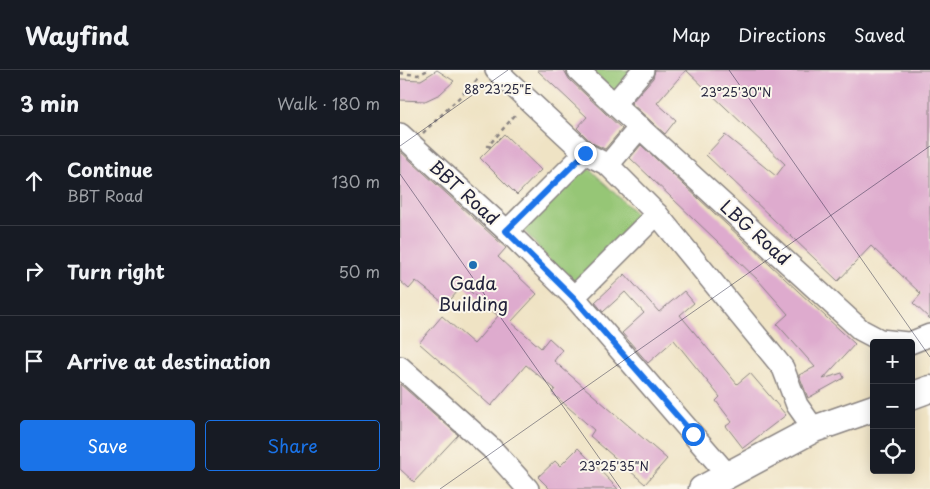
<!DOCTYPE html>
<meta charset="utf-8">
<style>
body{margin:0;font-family:"Playpen Sans",sans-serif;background:#242831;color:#f1f3f6}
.controls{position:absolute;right:15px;bottom:15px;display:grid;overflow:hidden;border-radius:5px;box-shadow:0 2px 12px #0003}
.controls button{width:45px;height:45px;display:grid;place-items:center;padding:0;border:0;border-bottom:1px solid #363941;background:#171b24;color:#f1f3f6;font:25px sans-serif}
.stop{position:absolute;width:15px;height:15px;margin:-11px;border:4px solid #1a73e8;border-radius:50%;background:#fff}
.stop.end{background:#1a73e8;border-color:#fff;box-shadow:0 1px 5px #0008}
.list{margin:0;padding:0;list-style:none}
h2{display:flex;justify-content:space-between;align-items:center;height:65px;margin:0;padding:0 20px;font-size:21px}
h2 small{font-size:16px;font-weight:400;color:#9ea1a6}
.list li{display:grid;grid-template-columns:32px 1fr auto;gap:15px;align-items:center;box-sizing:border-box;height:90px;padding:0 20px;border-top:1px solid #363941}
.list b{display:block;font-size:19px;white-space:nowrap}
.list p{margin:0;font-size:16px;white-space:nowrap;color:#9ea1a6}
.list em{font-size:16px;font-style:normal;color:#9ea1a6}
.actions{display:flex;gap:10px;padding:15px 20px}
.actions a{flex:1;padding:11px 0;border:1px solid #1a73e8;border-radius:5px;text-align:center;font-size:18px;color:#1a73e8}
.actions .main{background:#1a73e8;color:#fff}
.icon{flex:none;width:28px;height:28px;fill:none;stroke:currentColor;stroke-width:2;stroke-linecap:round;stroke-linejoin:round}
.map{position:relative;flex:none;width:530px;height:419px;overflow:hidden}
header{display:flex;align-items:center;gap:30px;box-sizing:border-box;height:70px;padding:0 25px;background:#171b24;border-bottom:1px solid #363941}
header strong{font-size:24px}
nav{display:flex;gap:28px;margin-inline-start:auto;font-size:18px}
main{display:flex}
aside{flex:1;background:#171b24}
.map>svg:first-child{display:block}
</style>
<header>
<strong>Wayfind</strong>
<nav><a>Map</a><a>Directions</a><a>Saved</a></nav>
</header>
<main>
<aside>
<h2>3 min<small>Walk · 180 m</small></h2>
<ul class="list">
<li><svg class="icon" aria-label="ahead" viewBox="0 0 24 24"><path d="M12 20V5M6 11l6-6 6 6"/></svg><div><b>Continue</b><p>BBT Road</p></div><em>130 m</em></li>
<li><svg class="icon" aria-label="right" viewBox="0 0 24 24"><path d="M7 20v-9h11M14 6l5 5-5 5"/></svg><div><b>Turn right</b></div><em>50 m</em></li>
<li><svg class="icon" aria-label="arrive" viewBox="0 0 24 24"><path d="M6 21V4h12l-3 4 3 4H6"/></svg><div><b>Arrive at destination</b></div></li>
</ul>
<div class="actions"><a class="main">Save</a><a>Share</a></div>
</aside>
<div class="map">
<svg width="530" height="419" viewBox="0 0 530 419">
<rect width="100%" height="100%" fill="#fbf7ec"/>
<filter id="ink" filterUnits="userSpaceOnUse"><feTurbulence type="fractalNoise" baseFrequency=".02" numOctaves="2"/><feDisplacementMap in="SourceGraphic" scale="10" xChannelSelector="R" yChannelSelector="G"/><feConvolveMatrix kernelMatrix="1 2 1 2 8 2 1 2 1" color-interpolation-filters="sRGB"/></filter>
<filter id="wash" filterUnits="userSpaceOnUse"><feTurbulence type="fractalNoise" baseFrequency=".0096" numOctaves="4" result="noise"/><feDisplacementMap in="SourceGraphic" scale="20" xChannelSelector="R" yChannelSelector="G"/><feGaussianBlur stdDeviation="1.12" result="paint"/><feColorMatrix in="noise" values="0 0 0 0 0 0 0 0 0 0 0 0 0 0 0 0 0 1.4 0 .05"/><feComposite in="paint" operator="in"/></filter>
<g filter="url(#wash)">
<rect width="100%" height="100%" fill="#efe3c4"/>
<g fill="#96c676" stroke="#5c7458">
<polygon points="191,0 235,0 215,22"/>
<polygon points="180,99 185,102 190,99 237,145 234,149 236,154 177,213 173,211 168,212 122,158"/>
</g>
<g id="blocks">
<g fill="#deabce">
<polygon points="37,0 54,11 40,24 25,31 0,30 0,9 21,10"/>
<polygon points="137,0 164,0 169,9 222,59 205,79 192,73 177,58 187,47"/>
<polygon points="255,0 530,0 530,249 513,233 521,224 471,176 438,211 306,85 325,65 376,106 385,94 286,0 257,33 276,50 265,64 231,33 253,8"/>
<polygon points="104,64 141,100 117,125 80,88"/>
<polygon points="241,75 455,274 423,309 442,303 444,308 408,328 399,305 415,297 377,254 388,244 358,210 230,88"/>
<polygon points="0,81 106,178 98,187 137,224 111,252 141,278 149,268 162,280 154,291 267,389 245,414 190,366 194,360 152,323 155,319 126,295 91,336 19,273 42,246 74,274 98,246 63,215 46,235 16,211 9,219 0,211"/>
<polygon points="225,204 259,242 284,221 294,233 280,245 337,314 350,303 386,345 343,378 326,356 332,352 316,331 320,327 274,270 248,293 222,263 244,243 225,222 203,242 195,232"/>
<polygon points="0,314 58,365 14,412 0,399"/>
<polygon points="178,378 218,419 150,419 138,407 155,391 160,396"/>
</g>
</g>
</g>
<g filter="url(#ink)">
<use href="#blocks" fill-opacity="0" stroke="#888280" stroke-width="1"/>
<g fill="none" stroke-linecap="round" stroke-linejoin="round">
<g stroke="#888280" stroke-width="24">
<g id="minor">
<polyline points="96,0 185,83 208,95 257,144 383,298 397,335 414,359"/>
<polyline points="178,0 214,34 243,0"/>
<polyline points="214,34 461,260 480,270 507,273"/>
<polyline points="0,64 107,161 174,227 327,404"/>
<polyline points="208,95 240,57"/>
<polyline points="107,161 185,83"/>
<polyline points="174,227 257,144"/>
<polyline points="510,273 530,265"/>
<polyline points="0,297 91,378 128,419"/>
</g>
</g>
<g stroke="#888280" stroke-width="29">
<g id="major">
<polyline points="511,326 530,319"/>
<polyline points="302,419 414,359 474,338"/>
</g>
</g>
<g stroke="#888280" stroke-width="2.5" stroke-dasharray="4 4" stroke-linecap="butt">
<polyline points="0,3 18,5 28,0"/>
<polyline points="23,63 80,7"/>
<polyline points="91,77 88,76 116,44"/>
</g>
<use href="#minor" stroke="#fff" stroke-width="21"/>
<use href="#major" stroke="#fff" stroke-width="26"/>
</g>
</g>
<g fill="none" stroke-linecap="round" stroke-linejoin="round" filter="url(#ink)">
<polyline stroke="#1a73e8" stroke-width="6" points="185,83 106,161 174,228 293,364"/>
</g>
<path fill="none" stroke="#22223b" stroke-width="1" stroke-opacity="0.45" d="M329,0L530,287M0,76L108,0M0,104L221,419M40,419L530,76"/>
<circle fill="#1f6fb2" stroke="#fbf7ec" stroke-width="2" cx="73" cy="195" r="5"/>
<g text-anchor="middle" stroke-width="4" stroke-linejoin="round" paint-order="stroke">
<g font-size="18" fill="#22223b" stroke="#fbf7ec">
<text transform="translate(64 123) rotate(42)" y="6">BBT Road</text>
<text transform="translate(355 163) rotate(42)" y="6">LBG Road</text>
</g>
<g font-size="18" fill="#22223b" stroke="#fbf7ec">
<text x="73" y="220">Gada<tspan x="73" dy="21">Building</tspan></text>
</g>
</g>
<g font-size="12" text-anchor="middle" fill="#22223b" stroke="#fbf7ec" stroke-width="4" stroke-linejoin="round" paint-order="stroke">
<text x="98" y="24">88°23'25"E</text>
<text x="336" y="27">23°25'30"N</text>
<text x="214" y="401">23°25'35"N</text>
</g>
</svg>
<div class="controls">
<button>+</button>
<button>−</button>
<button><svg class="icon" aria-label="locate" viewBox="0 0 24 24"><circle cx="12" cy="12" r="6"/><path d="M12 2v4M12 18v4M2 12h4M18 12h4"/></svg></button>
</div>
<div class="stop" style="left:293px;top:364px"></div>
<div class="stop end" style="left:185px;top:83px"></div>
</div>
</main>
